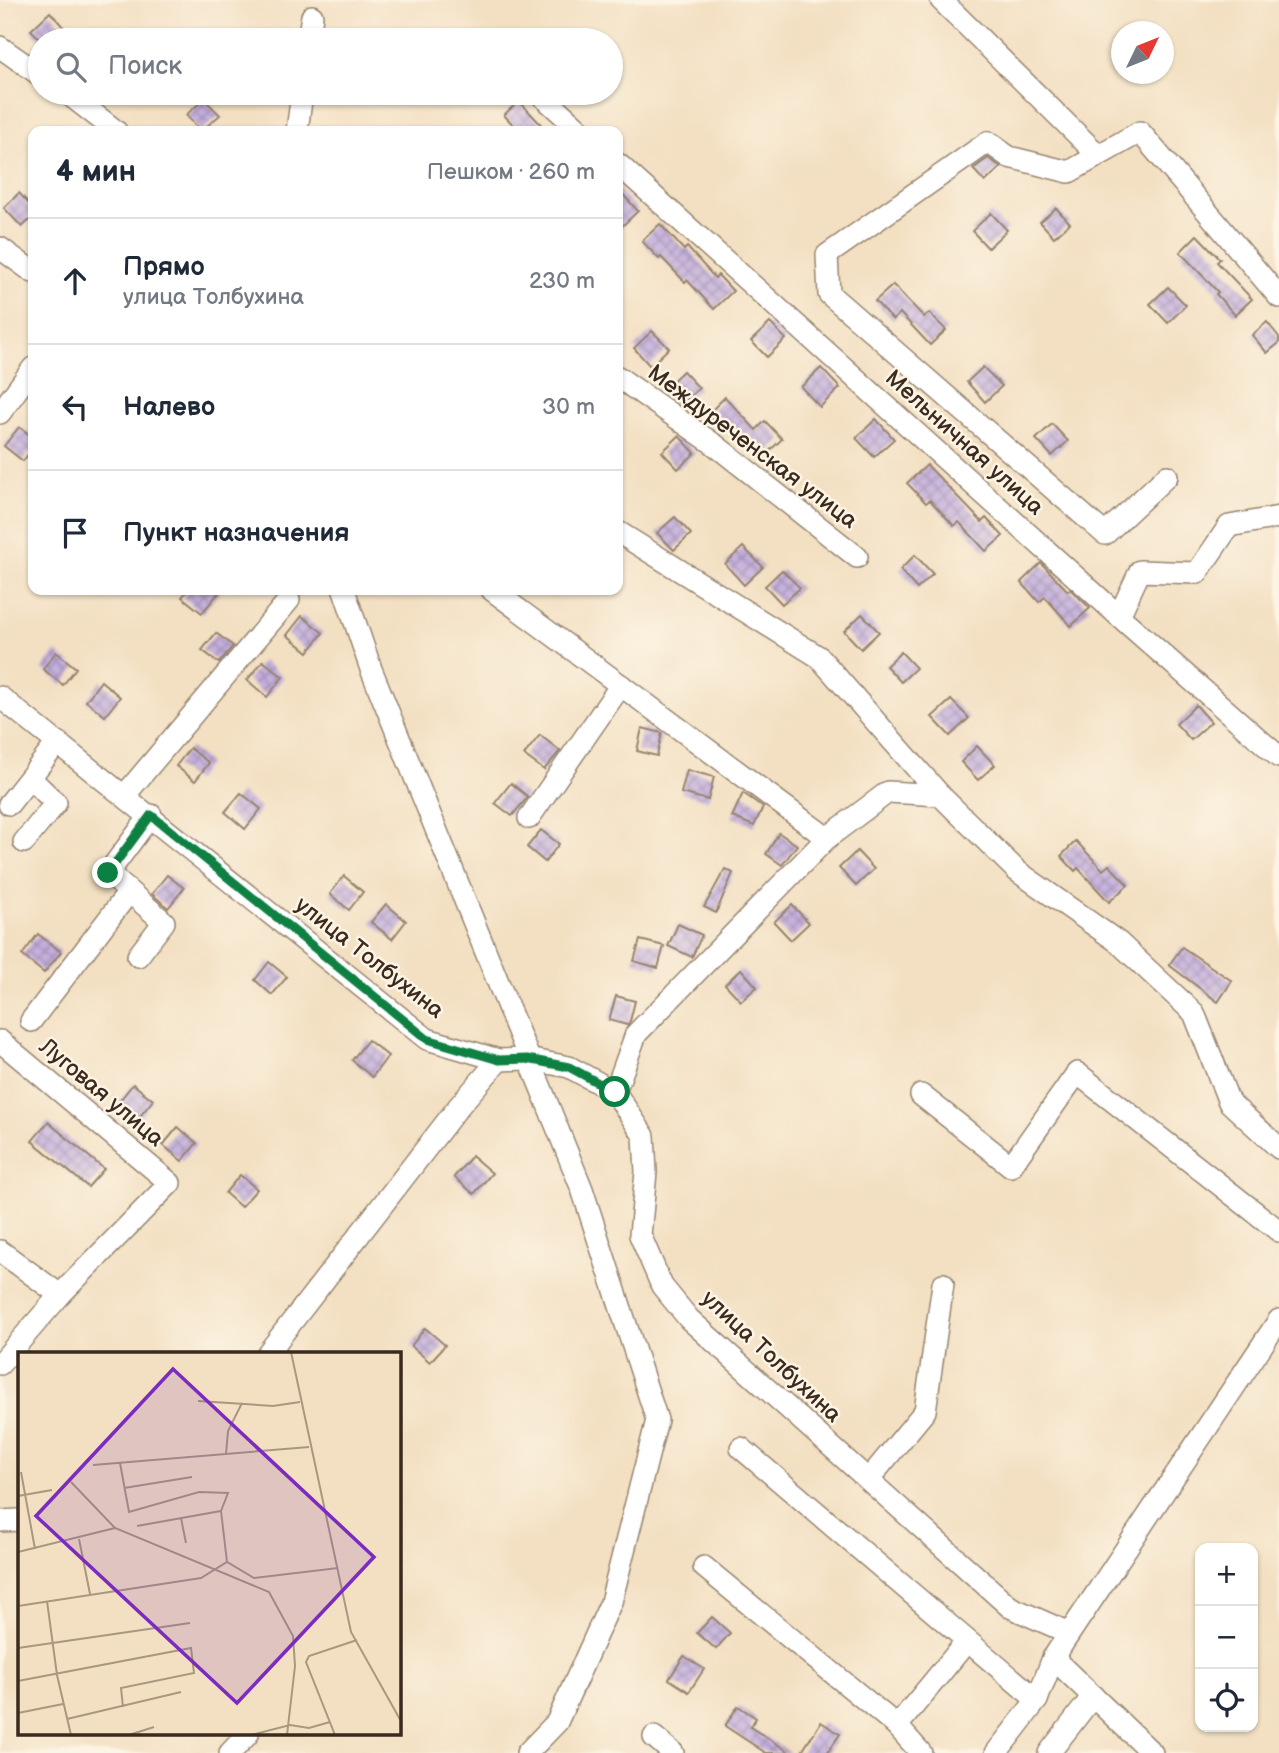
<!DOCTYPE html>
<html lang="ru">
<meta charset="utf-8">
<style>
body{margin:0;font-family:"Balsamiq Sans",sans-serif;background:#f6f6f7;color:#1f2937}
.controls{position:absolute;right:21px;bottom:21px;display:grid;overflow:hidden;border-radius:14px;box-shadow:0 2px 5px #0004}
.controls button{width:63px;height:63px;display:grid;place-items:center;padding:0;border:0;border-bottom:2px solid #e0e1e3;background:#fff;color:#1f2937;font:35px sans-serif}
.compass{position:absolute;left:1111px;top:21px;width:63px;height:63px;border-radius:50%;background:#fff;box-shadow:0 2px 5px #0004;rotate:47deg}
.stop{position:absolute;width:21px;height:21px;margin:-16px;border:5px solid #0b8043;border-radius:50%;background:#fff}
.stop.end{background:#0b8043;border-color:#fff;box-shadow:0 2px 7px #0008}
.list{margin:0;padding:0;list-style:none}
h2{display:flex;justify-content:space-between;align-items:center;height:91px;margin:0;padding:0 28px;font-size:30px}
h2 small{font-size:23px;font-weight:400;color:#747a83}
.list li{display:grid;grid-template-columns:46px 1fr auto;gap:21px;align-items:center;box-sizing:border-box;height:126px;padding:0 28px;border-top:2px solid #e0e1e3}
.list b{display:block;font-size:26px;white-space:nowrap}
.list p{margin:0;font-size:23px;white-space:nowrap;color:#747a83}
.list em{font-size:23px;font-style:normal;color:#747a83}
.icon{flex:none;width:38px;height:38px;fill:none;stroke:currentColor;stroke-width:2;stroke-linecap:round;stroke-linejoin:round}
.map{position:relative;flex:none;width:1279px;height:1753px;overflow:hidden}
.search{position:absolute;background:#fff;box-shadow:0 2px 5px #0004;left:28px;top:28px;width:595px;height:77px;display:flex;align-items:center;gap:18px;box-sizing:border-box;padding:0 24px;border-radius:38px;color:#747a83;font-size:26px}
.panel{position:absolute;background:#fff;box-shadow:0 2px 5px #0004;left:28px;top:126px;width:595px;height:469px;border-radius:14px}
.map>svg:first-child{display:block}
</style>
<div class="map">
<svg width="1279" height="1753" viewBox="0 0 1279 1753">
<defs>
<pattern id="building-cross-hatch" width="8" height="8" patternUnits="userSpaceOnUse" patternTransform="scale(1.75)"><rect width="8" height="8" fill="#c4afdd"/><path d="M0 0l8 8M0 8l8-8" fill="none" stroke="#a08fb3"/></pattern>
</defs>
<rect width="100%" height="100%" fill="#fcf5e5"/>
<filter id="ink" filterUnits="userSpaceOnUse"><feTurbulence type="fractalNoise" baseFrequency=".0143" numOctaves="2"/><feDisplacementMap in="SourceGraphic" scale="14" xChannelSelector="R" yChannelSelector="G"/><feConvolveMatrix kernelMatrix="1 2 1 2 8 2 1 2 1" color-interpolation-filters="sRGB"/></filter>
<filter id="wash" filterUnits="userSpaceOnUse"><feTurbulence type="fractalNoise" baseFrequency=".00686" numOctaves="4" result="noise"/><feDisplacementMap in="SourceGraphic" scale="28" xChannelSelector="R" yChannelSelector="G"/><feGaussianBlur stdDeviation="1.57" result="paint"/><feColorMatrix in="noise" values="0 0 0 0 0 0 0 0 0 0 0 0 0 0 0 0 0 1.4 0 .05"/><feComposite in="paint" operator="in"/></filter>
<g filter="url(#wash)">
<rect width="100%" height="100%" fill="#f3dfc1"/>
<g id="blocks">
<g fill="url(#building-cross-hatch)">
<polygon points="50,12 65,29 53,40 41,40 31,30"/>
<polygon points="204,99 220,115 201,131 186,115"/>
<polygon points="519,101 547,131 519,131 504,115"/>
<polygon points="988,158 1001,167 985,182 973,169"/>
<polygon points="618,189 638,211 618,230"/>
<polygon points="19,193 33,208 33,217 22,227 4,208"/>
<polygon points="1056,208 1070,223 1054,237 1040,222"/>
<polygon points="991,213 1007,230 988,248 972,231"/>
<polygon points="660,224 684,250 687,247 715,278 718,275 733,291 714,309 687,280 685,282 661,257 659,259 642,241"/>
<polygon points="1197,235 1220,259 1217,262 1252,299 1235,315 1216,294 1218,292 1180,252"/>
<polygon points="893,285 924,317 929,313 946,330 930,345 900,313 893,320 875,301"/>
<polygon points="1168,287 1186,305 1168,323 1150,304"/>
<polygon points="1267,322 1279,337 1279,343 1267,353 1252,335"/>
<polygon points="770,323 786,339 767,357 751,341"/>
<polygon points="652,331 669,348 650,366 634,348"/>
<polygon points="983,367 1002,386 985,402 967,382"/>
<polygon points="821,368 840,388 820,407 801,387"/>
<polygon points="683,371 699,388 681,405 664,389"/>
<polygon points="725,397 756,430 765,421 782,439 762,458 731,426 724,433 707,415"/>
<polygon points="876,419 894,439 874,457 856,438"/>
<polygon points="1052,424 1068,441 1052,456 1036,439"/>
<polygon points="19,427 33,437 33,448 23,461 4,446"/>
<polygon points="679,436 695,453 678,469 662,452"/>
<polygon points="927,465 982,522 986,518 1003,536 986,551 959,522 954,526 930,500 926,503 907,483"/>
<polygon points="675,517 691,534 674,550 657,533"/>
<polygon points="743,547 763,567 744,585 725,564"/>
<polygon points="915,555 933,574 917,589 900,570"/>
<polygon points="1041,563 1068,591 1070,589 1090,608 1071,626 1045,597 1039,602 1021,582"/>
<polygon points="782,570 800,588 782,604 765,586"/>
<polygon points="188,590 221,590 202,613 182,597"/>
<polygon points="862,614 879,632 861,649 844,631"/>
<polygon points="302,616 323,633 308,652 287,635"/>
<polygon points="216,633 233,646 219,663 202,650"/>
<polygon points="56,652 76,668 63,685 43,669"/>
<polygon points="901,652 916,668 901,682 886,666"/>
<polygon points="263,661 283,677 267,697 247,680"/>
<polygon points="101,681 120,697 105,716 86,701"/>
<polygon points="951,700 969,718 950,736 932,717"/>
<polygon points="1196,705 1211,722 1191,740 1176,724"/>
<polygon points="642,728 662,733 657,756 637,751"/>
<polygon points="540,735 560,751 544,770 524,755"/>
<polygon points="977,746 995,765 978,780 961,762"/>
<polygon points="190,748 209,763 195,781 176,766"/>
<polygon points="687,770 714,777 708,800 681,793"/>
<polygon points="511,783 528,797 512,816 495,803"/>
<polygon points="241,793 261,809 245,829 225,812"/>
<polygon points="743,793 763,807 754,826 732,817"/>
<polygon points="541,830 559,844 545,862 527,847"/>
<polygon points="779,833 797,845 782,865 766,854"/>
<polygon points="1076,841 1103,870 1109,865 1128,885 1109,902 1078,868 1075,871 1061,856"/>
<polygon points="857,851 874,869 856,886 839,868"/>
<polygon points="725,869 733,873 716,913 704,907"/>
<polygon points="167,875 184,888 168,908 152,894"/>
<polygon points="344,876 363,892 349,910 330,894"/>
<polygon points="386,904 406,921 392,939 371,922"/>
<polygon points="792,905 809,923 791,940 774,922"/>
<polygon points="678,924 702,935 692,957 668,946"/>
<polygon points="38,934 61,952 44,973 22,955"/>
<polygon points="640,940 664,946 658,968 634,961"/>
<polygon points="1182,947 1232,981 1218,1002 1169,965"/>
<polygon points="269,962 287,977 272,995 255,980"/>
<polygon points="741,969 757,987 741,1001 725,984"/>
<polygon points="616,996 635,1001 630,1021 627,1025 609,1020"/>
<polygon points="368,1040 388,1056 372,1077 352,1060"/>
<polygon points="133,1084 153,1100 137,1120 117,1104"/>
<polygon points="48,1122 104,1169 88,1187 32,1141"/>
<polygon points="178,1127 197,1143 182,1161 163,1145"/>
<polygon points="472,1156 492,1173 474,1194 454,1177"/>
<polygon points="240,1175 257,1189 241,1207 225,1193"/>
<polygon points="425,1328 445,1345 430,1362 411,1346"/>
<polygon points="712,1617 730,1633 716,1649 697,1633"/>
<polygon points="684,1656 704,1669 689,1692 669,1679"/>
<polygon points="738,1706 756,1718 750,1727 791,1753 766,1753 725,1726"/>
<polygon points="821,1722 840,1734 827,1753 801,1753"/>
</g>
</g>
</g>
<g filter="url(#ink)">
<use href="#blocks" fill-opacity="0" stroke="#978470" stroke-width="2"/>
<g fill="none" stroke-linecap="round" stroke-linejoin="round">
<g stroke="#978470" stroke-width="24">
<g id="minor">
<polyline points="941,0 1098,155"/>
<polyline points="308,40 312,16"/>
<polyline points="0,47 40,75"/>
<polyline points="67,93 116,131"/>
<polyline points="539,93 581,131"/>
<polyline points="297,131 302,93"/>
<polyline points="618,164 1119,616 1279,757"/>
<polyline points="0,248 33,272"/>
<polyline points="618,377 715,445 857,557"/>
<polyline points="0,413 33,368"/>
<polyline points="1167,476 1105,534 829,294 827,255 988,142 1009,157 1069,172 1140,132 1279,297"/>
<polyline points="618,532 819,657 940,795 888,792 827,838"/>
<polyline points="344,590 371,669 582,1189 657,1420 611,1602 557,1722 527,1753"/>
<polyline points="492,590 827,838 636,1034 615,1092"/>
<polyline points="1119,616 1140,571 1197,573 1229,526 1279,517"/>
<polyline points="0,697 427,1039 499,1060 527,1059 569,1067 615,1092 644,1136 646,1172 640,1235 662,1286 689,1319 1010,1607 1069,1633"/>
<polyline points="125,795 289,600"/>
<polyline points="940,795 1017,871 1118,942 1194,1013 1229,1102 1279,1148"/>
<polyline points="9,804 58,742"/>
<polyline points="529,818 621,685"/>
<polyline points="24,842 56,803 30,778"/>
<polyline points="138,956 164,922 108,873 151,815"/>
<polyline points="31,1021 129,892"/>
<polyline points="0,1041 170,1183 60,1295"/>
<polyline points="921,1095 1011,1166 1077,1073 1279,1231"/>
<polyline points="0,1251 60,1295 0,1364"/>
<polyline points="267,1354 459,1106 499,1060"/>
<polyline points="741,1448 1037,1700"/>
<polyline points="869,1479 925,1411 943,1284"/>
<polyline points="0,1521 19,1520"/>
<polyline points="704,1567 897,1726 921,1753"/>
<polyline points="1053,1658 1152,1753"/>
<polyline points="897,1726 967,1641"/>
<polyline points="654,1737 673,1753"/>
<polyline points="230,1753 248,1734"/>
<polyline points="996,1753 1037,1700 1053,1658 1279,1320"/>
<polyline points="1049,1753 1093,1696"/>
</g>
</g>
<use href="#minor" stroke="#fff" stroke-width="21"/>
</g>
</g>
<g fill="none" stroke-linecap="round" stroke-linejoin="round" filter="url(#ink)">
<polyline stroke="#0b8043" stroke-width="9" points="108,873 151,815 427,1039 499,1060 527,1059 569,1067 615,1092"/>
</g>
<g text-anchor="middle" stroke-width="5" stroke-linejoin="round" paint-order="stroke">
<g font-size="23" fill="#3b2a1e" stroke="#fcf5e5">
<text transform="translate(965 442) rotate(42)" y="8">Мельничная улица</text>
<text transform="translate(753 446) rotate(37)" y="8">Междуреченская улица</text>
<text transform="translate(370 957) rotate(38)" y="8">улица Толбухина</text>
<text transform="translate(102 1092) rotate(40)" y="8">Луговая улица</text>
<text transform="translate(772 1356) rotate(43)" y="8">улица Толбухина</text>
</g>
</g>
<g transform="translate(18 1352)">
<rect width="383" height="383" fill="#f3dfc1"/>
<path fill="none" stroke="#a99780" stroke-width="2" d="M209,0H253M273,0L333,280L384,371M180,49L255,54L282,50M208,102L210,79L224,51M102,111L111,160L181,140L210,141L203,159M75,113L291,95M3,120L17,197M53,130L97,176L251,240L275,284L277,314L269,383M106,136L174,125M0,144L34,138M163,166L168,191M119,174L203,159L209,210M61,187L72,242M0,200L97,176M29,249L39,323L53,383M0,254L183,226L209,210L236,226L320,216M0,296L172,271M0,329L173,296L176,321L103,336L105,355M0,361L45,352M49,367L163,340M111,383L136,375M233,383L272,373L291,376L312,370M317,383L288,310L291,304L339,288"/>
<path fill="#7b2cbf" fill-opacity="0.15" stroke="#7b2cbf" stroke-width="3.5" d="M155,17L356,205L219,351L18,164Z"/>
<rect width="383" height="383" fill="none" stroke="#3b2a1e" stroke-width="3.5"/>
</g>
</svg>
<div class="controls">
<button>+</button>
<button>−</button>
<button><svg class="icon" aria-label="locate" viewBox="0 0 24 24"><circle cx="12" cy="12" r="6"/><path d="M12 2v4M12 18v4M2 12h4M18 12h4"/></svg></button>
</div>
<svg class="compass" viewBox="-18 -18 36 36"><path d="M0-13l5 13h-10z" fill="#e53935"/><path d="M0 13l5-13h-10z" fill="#747a83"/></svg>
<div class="stop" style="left:615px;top:1092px"></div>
<div class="stop end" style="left:108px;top:873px"></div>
<div class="search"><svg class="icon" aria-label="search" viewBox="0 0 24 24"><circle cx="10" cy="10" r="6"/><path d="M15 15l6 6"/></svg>Поиск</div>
<section class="panel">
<h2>4 мин<small>Пешком · 260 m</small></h2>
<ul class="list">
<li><svg class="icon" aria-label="ahead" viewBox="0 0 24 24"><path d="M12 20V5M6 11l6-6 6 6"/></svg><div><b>Прямо</b><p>улица Толбухина</p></div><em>230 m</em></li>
<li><svg class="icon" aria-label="left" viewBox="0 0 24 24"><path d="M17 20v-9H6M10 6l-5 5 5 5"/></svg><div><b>Налево</b></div><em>30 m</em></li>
<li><svg class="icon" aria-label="arrive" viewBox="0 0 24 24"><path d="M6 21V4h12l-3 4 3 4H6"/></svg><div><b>Пункт назначения</b></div></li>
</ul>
</section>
</div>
